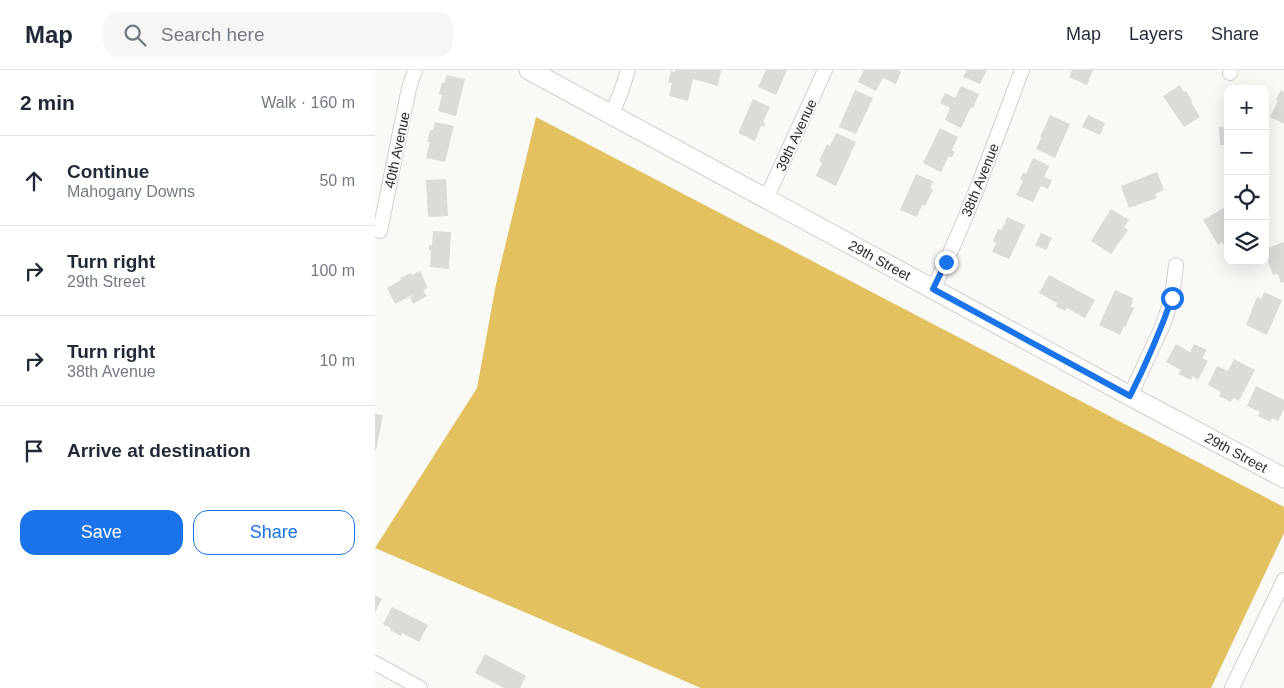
<!DOCTYPE html>
<meta charset="utf-8">
<style>
body{margin:0;font-family:Helvetica,sans-serif;background:#f6f6f7;color:#1f2937}
.controls{position:absolute;right:15px;top:15px;display:grid;overflow:hidden;border-radius:10px;box-shadow:0 5px 20px #0002}
.controls button{width:45px;height:45px;display:grid;place-items:center;padding:0;border:0;border-bottom:1px solid #e0e1e3;background:#fff;color:#1f2937;font:25px sans-serif}
.stop{position:absolute;width:15px;height:15px;margin:-11px;border:4px solid #1a73e8;border-radius:50%;background:#fff}
.stop.end{background:#1a73e8;border-color:#fff;box-shadow:0 1px 5px #0008}
.list{margin:0;padding:0;list-style:none}
h2{display:flex;justify-content:space-between;align-items:center;height:65px;margin:0;padding:0 20px;font-size:21px}
h2 small{font-size:16px;font-weight:400;color:#747a83}
.list li{display:grid;grid-template-columns:32px 1fr auto;gap:15px;align-items:center;box-sizing:border-box;height:90px;padding:0 20px;border-top:1px solid #e0e1e3}
.list b{display:block;font-size:19px;white-space:nowrap}
.list p{margin:0;font-size:16px;white-space:nowrap;color:#747a83}
.list em{font-size:16px;font-style:normal;color:#747a83}
.actions{display:flex;gap:10px;padding:15px 20px}
.actions a{flex:1;padding:11px 0;border:1px solid #1a73e8;border-radius:15px;text-align:center;font-size:18px;color:#1a73e8}
.actions .main{background:#1a73e8;color:#fff}
.icon{flex:none;width:28px;height:28px;fill:none;stroke:currentColor;stroke-width:2;stroke-linecap:round;stroke-linejoin:round}
.map{position:relative;flex:none;width:909px;height:618px;overflow:hidden}
header{display:flex;align-items:center;gap:30px;box-sizing:border-box;height:70px;padding:0 25px;background:#fff;border-bottom:1px solid #e0e1e3}
header strong{font-size:24px}
nav{display:flex;gap:28px;margin-inline-start:auto;font-size:18px}
.search{width:350px;height:45px;background:#f6f6f7;display:flex;align-items:center;gap:12px;box-sizing:border-box;padding:0 18px;border-radius:15px;color:#747a83;font-size:19px}
main{display:flex}
aside{flex:1;background:#fff}
.map>svg:first-child{display:block}
</style>
<header>
<strong>Map</strong>
<div class="search"><svg class="icon" aria-label="search" viewBox="0 0 24 24"><circle cx="10" cy="10" r="6"/><path d="M15 15l6 6"/></svg>Search here</div>
<nav><a>Map</a><a>Layers</a><a>Share</a></nav>
</header>
<main>
<aside>
<h2>2 min<small>Walk · 160 m</small></h2>
<ul class="list">
<li><svg class="icon" aria-label="ahead" viewBox="0 0 24 24"><path d="M12 20V5M6 11l6-6 6 6"/></svg><div><b>Continue</b><p>Mahogany Downs</p></div><em>50 m</em></li>
<li><svg class="icon" aria-label="right" viewBox="0 0 24 24"><path d="M7 20v-9h11M14 6l5 5-5 5"/></svg><div><b>Turn right</b><p>29th Street</p></div><em>100 m</em></li>
<li><svg class="icon" aria-label="right" viewBox="0 0 24 24"><path d="M7 20v-9h11M14 6l5 5-5 5"/></svg><div><b>Turn right</b><p>38th Avenue</p></div><em>10 m</em></li>
<li><svg class="icon" aria-label="arrive" viewBox="0 0 24 24"><path d="M6 21V4h12l-3 4 3 4H6"/></svg><div><b>Arrive at destination</b></div></li>
</ul>
<div class="actions"><a class="main">Save</a><a>Share</a></div>
</aside>
<div class="map">
<svg width="909" height="618" viewBox="0 0 909 618">
<rect width="100%" height="100%" fill="#faf9f6"/>
<polygon fill="#e3c161" points="161,47 909,437 909,463 836,618 326,618 0,478 102,318 121,214"/>
<g fill="#dddbd8">
<polygon points="300,0 346,0 343,16 318,9 313,31 294,26 297,13 293,12 296,1 300,2"/>
<polygon points="391,0 412,0 401,25 383,17"/>
<polygon points="489,0 523,0 526,2 521,14 508,8 501,21 483,12"/>
<polygon points="592,0 612,0 605,14 588,7"/>
<polygon points="697,0 718,0 712,15 694,7"/>
<polygon points="72,5 90,9 81,46 63,41 67,25 64,24 67,13 69,13"/>
<polygon points="805,15 809,22 811,21 817,31 816,32 825,47 809,57 788,26"/>
<polygon points="586,16 604,24 598,38 596,37 586,58 570,50 575,38 565,33 570,23 580,28"/>
<polygon points="480,20 498,28 481,64 464,57"/>
<polygon points="906,20 909,22 909,54 895,47 903,31 901,30"/>
<polygon points="378,29 395,37 388,52 390,53 389,57 386,56 380,71 363,63"/>
<polygon points="675,45 695,54 680,88 661,79 666,68 665,67"/>
<polygon points="713,45 730,53 725,65 707,57"/>
<polygon points="60,52 79,56 70,92 51,88 55,72 52,72 55,60 58,60"/>
<polygon points="844,57 853,57 853,75 845,75"/>
<polygon points="565,58 583,67 577,80 580,82 577,87 574,86 566,102 548,93"/>
<polygon points="461,63 481,72 461,116 441,106 447,93 444,91 452,74 455,76"/>
<polygon points="658,88 674,96 669,107 677,110 673,119 666,116 658,132 641,125 648,111 645,109 648,103 651,104"/>
<polygon points="782,102 789,120 780,124 782,128 754,138 746,116"/>
<polygon points="541,104 558,111 555,118 558,119 550,136 547,135 542,147 525,140"/>
<polygon points="71,109 73,146 53,147 51,110"/>
<polygon points="849,138 853,145 853,180 852,181 847,172 843,175 828,150"/>
<polygon points="736,139 754,150 749,157 753,160 736,184 716,171"/>
<polygon points="632,147 650,155 634,189 617,182 621,173 618,171 623,159 627,160"/>
<polygon points="58,161 76,162 74,199 55,197 56,180 54,180 54,175 57,175"/>
<polygon points="666,163 677,168 671,180 660,175"/>
<polygon points="909,172 909,212 906,213 903,204 898,205 890,183 890,179"/>
<polygon points="45,201 53,218 48,220 52,226 38,234 35,228 40,224 20,234 12,218 26,210 25,208 36,203 37,205"/>
<polygon points="674,205 720,230 710,248 692,238 690,241 681,236 682,233 664,223"/>
<polygon points="740,220 758,228 756,237 759,238 750,257 749,256 745,265 724,255"/>
<polygon points="889,222 907,230 892,265 871,255 882,227 886,229"/>
<polygon points="801,274 815,282 819,274 832,280 827,288 833,291 823,310 818,306 816,310 803,304 806,300 791,292"/>
<polygon points="859,289 880,300 864,331 858,328 856,332 844,326 846,322 833,315 842,296 853,301"/>
<polygon points="881,316 909,330 909,339 903,351 897,348 895,352 883,346 885,342 872,336"/>
<polygon points="0,344 8,345 1,380 0,380"/>
<polygon points="0,525 7,529 0,542"/>
<polygon points="17,537 53,555 44,572 27,563 26,566 15,560 16,558 8,554"/>
<polygon points="110,584 151,606 145,618 129,618 100,603"/>
</g>
<g fill="none" stroke-linecap="round" stroke-linejoin="round">
<g stroke="#d0cfcc" stroke-width="16">
<g id="street">
<polyline points="855,3 856,0"/>
<polyline points="236,45 246,22 253,0"/>
<polyline points="391,129 450,0"/>
<polyline points="5,161 34,18 40,0"/>
<path d="M558,219C593,148 619,74 647,0"/>
<polyline points="755,326 787,257 797,228 801,195"/>
<polyline points="0,593 45,618"/>
<polyline points="857,618 909,510"/>
</g>
</g>
<g stroke="#d0cfcc" stroke-width="21">
<g id="secondary">
<path id="s1" d="M154,0L755,326L909,408"/>
</g>
</g>
<use href="#street" stroke="#fff" stroke-width="14"/>
<use href="#secondary" stroke="#fff" stroke-width="19"/>
</g>
<g fill="none" stroke-linecap="round" stroke-linejoin="round">
<path stroke="#1a73e8" stroke-width="6" d="M571,192L558,219L755,326C771,294 785,262 797,228"/>
</g>
<g text-anchor="middle" stroke-width="4" stroke-linejoin="round" paint-order="stroke">
<g font-size="14" fill="#2c2c2b" stroke="#faf9f6">
<text transform="translate(421 65) rotate(-65)" y="5">39th Avenue</text>
<text transform="translate(22 80) rotate(-78)" y="5">40th Avenue</text>
<text transform="translate(605 110) rotate(-68)" y="5">38th Avenue</text>
<text dy="5" stroke="none"><textPath href="#s1" startOffset="399">29th Street</textPath></text>
<text dy="5" stroke="none"><textPath href="#s1" startOffset="804">29th Street</textPath></text>
</g>
</g>
</svg>
<div class="controls">
<button>+</button>
<button>−</button>
<button><svg class="icon" aria-label="locate" viewBox="0 0 24 24"><circle cx="12" cy="12" r="6"/><path d="M12 2v4M12 18v4M2 12h4M18 12h4"/></svg></button>
<button><svg class="icon" aria-label="layers" viewBox="0 0 24 24"><path d="M12 4l9 5-9 5-9-5zM3 14l9 5 9-5"/></svg></button>
</div>
<div class="stop" style="left:797px;top:228px"></div>
<div class="stop end" style="left:571px;top:192px"></div>
</div>
</main>
